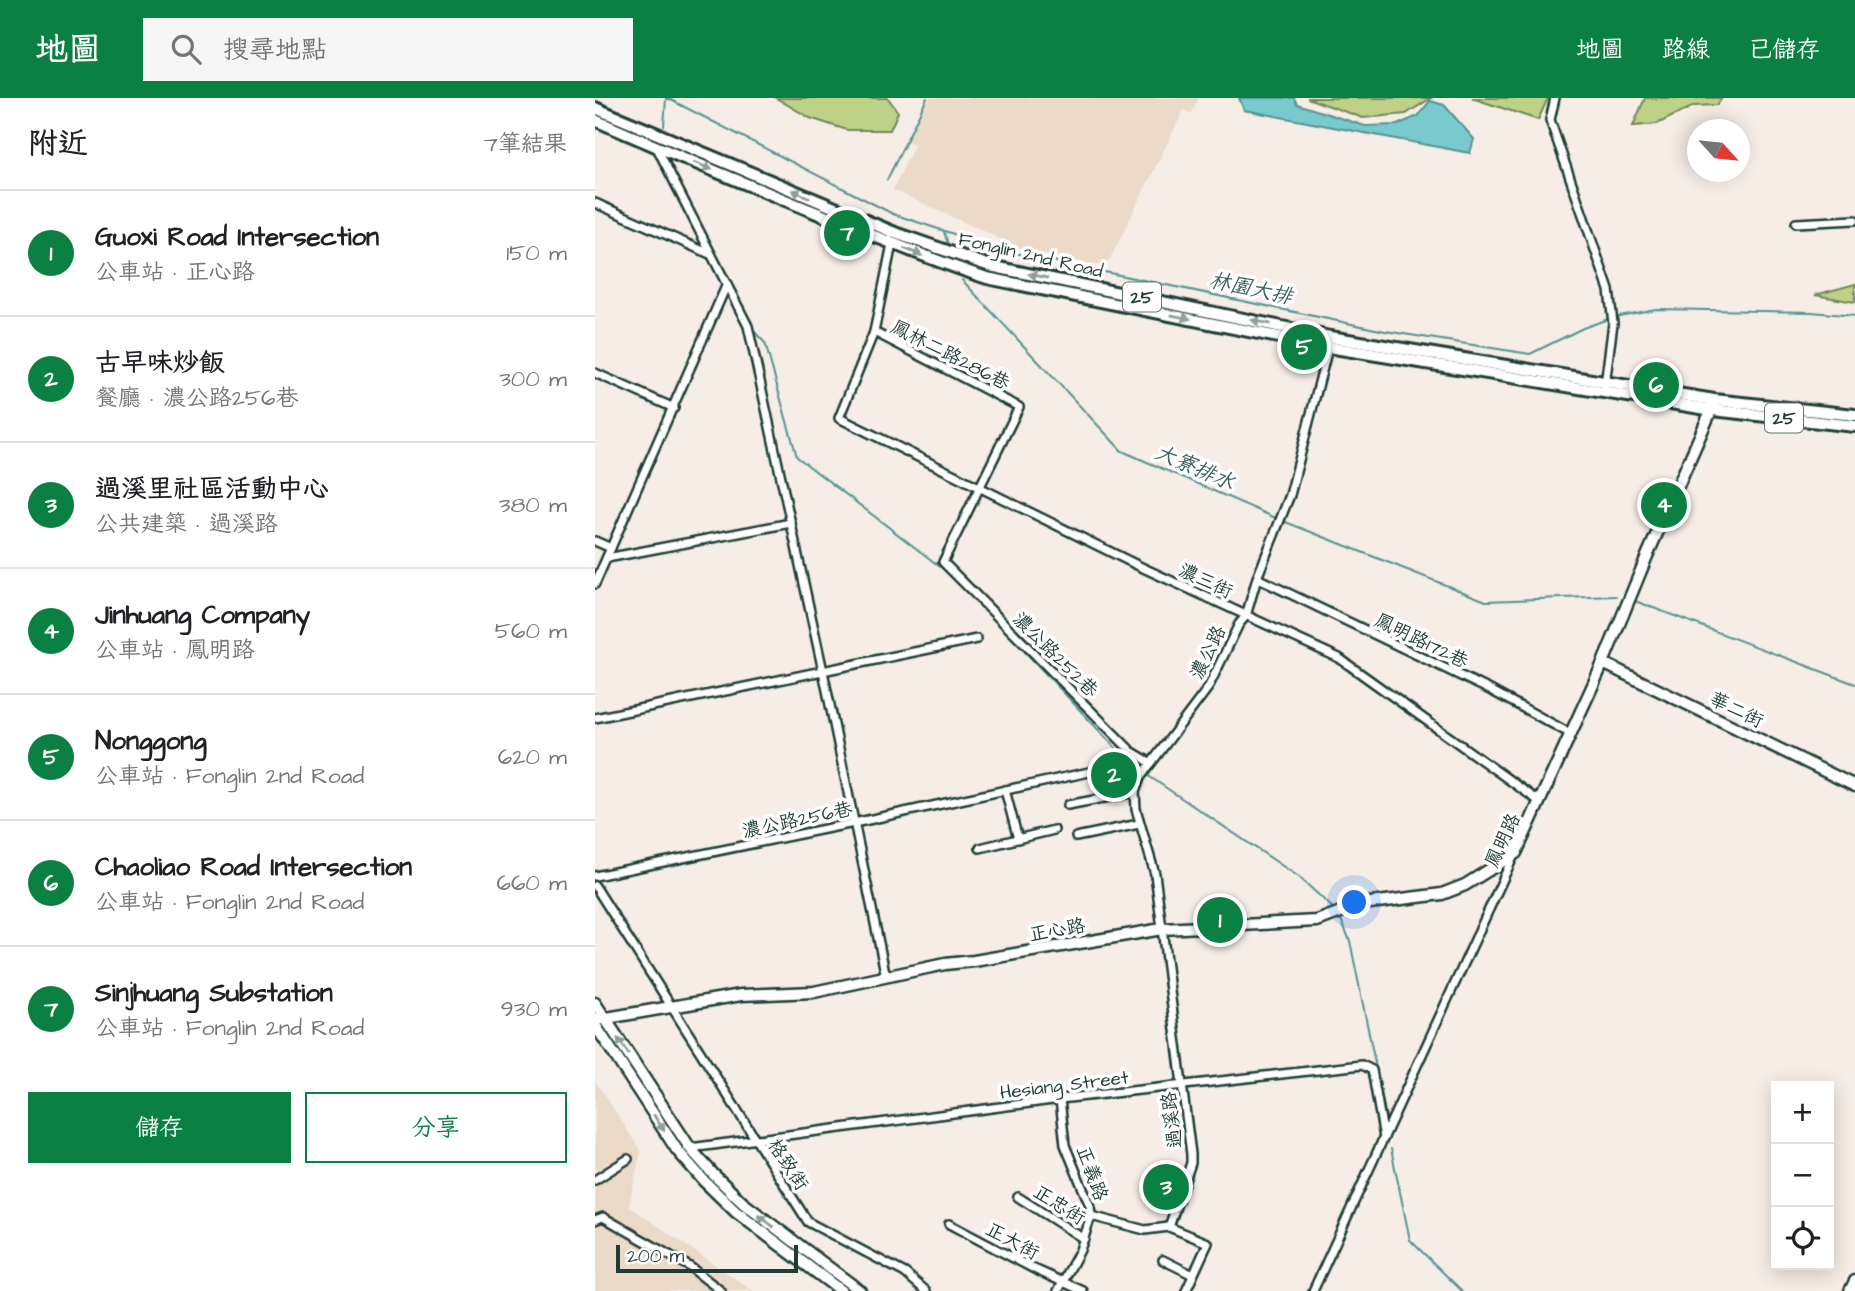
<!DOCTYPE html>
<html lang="zh-TW">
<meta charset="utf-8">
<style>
body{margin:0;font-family:"Architects Daughter","LXGW WenKai TC",sans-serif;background:#f6f6f6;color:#202124}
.controls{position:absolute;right:21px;bottom:21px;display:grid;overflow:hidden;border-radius:0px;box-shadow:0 4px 18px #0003}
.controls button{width:63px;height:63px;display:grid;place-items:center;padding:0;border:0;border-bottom:2px solid #e0e0e0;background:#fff;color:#202124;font:35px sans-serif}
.compass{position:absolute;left:1092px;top:21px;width:63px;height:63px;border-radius:50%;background:#fff;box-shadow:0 4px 18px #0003;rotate:117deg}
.scale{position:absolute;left:21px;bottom:18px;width:182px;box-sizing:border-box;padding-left:7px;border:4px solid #1f3d34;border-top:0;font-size:19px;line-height:24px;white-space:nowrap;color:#1f3d34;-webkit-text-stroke:5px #fff;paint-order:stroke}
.you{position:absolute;left:760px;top:805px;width:24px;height:24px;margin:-18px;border:5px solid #fff;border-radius:50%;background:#1a73e8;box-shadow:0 0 0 10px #1a73e833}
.badge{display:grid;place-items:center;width:46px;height:46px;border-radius:50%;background:#0b8043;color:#fff;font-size:23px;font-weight:700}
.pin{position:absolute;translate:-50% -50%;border:4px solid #fff;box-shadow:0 2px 7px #0006}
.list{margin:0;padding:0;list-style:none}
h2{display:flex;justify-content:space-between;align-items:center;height:91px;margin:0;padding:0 28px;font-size:30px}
h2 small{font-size:23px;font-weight:400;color:#757577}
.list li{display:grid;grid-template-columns:46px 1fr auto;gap:21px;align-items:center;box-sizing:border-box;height:126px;padding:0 28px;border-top:2px solid #e0e0e0}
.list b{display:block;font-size:26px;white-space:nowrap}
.list p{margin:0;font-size:23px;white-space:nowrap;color:#757577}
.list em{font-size:23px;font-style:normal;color:#757577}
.actions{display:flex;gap:14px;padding:21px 28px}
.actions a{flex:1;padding:16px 0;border:2px solid #0b8043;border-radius:0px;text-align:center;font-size:24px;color:#0b8043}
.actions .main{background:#0b8043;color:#fff}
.icon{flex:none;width:38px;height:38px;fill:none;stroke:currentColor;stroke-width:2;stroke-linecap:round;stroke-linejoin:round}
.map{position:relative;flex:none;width:1260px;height:1193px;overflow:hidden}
header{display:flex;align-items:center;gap:42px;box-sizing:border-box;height:98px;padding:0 35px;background:#0b8043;color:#fff}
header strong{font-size:33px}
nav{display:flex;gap:38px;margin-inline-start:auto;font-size:24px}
.search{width:490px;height:63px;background:#f6f6f6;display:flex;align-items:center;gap:18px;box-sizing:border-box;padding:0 24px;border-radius:0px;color:#757577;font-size:26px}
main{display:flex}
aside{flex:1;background:#fff}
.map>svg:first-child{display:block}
</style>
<header>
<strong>地圖</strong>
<div class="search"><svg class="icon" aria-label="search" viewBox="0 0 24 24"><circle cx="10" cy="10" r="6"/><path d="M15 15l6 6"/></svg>搜尋地點</div>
<nav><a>地圖</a><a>路線</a><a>已儲存</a></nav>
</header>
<main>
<aside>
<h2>附近<small>7筆結果</small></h2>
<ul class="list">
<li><span class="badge">1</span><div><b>Guoxi Road Intersection</b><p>公車站 · 正心路</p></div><em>150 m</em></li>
<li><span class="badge">2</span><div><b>古早味炒飯</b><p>餐廳 · 濃公路256巷</p></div><em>300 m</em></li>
<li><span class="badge">3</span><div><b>過溪里社區活動中心</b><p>公共建築 · 過溪路</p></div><em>380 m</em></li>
<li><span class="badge">4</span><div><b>Jinhuang Company</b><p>公車站 · 鳳明路</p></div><em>560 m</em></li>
<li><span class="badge">5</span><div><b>Nonggong</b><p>公車站 · Fonglin 2nd Road</p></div><em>620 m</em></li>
<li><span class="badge">6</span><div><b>Chaoliao Road Intersection</b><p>公車站 · Fonglin 2nd Road</p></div><em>660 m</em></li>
<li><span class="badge">7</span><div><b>Sinjhuang Substation</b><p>公車站 · Fonglin 2nd Road</p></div><em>930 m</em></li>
</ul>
<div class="actions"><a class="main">儲存</a><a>分享</a></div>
</aside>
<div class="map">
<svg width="1260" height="1193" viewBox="0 0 1260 1193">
<rect width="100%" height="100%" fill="#f6eee6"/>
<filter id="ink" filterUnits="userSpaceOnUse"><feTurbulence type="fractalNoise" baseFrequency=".0143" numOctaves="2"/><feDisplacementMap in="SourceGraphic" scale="14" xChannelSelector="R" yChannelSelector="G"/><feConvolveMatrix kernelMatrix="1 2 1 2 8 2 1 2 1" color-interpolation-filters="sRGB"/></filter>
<g filter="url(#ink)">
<g fill="#ecdac9">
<polygon points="334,0 604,0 596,16 589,12 511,169 432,153 298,92 319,47 312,43"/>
<polygon points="0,982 46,1053 34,1108 158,1193 0,1193"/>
</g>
<g fill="#bfd187" stroke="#6f875e" stroke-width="2">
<polygon points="181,0 293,0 303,14 295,32 252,32 215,20"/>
<polygon points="712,0 836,0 811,16 768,20"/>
<polygon points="877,0 953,0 943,22"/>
<polygon points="1050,0 1127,0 1122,7 1099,8 1062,26 1038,28"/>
<polygon points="1260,186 1260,204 1220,197"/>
</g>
<polygon fill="#78cacf" stroke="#549291" stroke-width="2" points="644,0 699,0 702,6 770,28 802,27 823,18 835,3 849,7 879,41 875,55 649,12"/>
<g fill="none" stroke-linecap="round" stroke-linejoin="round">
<g stroke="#549291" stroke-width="2">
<polyline points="72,0 298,116 410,153 790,233 935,256 988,230 1013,221"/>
<polyline points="69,28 71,0"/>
<polyline points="73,63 80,78"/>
<polyline points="292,82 332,0"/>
<polyline points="349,134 353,146"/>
<polyline points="367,182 527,353 683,421"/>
<polyline points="1019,219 1061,211 1217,214 1260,218"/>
<polyline points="156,230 170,245 202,359 352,474 402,524 529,659 547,673"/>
<polyline points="688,423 891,503 1021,498"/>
<polyline points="1040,503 1260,586"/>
<polyline points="552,677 704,779 740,812"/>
<polyline points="745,819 755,843 791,1019"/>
<polyline points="796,1051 815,1142 867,1193"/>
</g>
<g stroke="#1f3d34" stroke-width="12">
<g id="street">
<polyline points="960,0 955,22 1014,192 1018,225 1010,287"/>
<polyline points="62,50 153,228 228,573 291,879"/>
<polyline points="0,105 115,156"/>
<polyline points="1201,125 1260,122"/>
<polyline points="297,146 279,234 424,309 348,464 536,653 556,665"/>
<polyline points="279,234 244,320 544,468 744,560 945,704"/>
<polyline points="0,275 79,310"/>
<polyline points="0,443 16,450"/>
<polyline points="12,460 196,425"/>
<polyline points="662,480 897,593 976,636"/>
<polyline points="0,486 132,186"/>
<polyline points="0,620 382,541"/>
<polyline points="410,692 423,741"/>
<polyline points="473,707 540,694"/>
<polyline points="481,739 544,726"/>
<polyline points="385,750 459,732"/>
<polyline points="0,778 259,725 531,666 545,680"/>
<polyline points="0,788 213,1124 310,1175 331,1193"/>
<polyline points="465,1001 470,1047 495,1108 496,1118"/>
<polyline points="95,1050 465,1001 767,967 777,972 789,1040"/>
<polyline points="0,1082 33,1061"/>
<polyline points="423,1099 489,1141"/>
<polyline points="0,1122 8,1119 95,1169 126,1193"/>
<polyline points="354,1126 439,1171 488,1193"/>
<polyline points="574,1129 613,1145 591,1193"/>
<polyline points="568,1162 598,1177"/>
<polyline points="463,1193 485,1152 496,1118 550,1132 574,1129 596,1065 596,1056 560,776 541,711 540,694 545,680 613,590 644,526 651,518 662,480 695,397 734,246"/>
<polyline points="718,1193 920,755"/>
</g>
</g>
<g stroke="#1f3d34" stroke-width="15">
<g id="secondary">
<polyline points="1008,565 1260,688"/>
<polyline points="0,905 95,1050 118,1076 148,1105 265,1193"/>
<polyline points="0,922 146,897 219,894 350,866 379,863 567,831 722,823 767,806 847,796 870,787 921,755 1008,565 1052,458 1119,306"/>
<polyline points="0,927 82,1052 109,1083 141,1114 246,1193"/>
<polyline points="1255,1193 1260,1183"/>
</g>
</g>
<g stroke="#1f3d34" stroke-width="16">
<g id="primary">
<polyline points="0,10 300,135 395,168 735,239 1119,302 1260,317"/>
<path d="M0,22C75,55 151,86 227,117C282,139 336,162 392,180L733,249L1118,312L1260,328"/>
</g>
</g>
<use href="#street" stroke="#fff" stroke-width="7"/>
<use href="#secondary" stroke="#fff" stroke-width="10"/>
<use href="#primary" stroke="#fff" stroke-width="10"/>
</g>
<defs><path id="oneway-solid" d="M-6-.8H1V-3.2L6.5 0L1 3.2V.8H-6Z" transform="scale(1.75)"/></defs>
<g fill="#8f9e9a">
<use href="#oneway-solid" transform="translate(108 68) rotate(22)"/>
<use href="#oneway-solid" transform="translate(206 96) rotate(-157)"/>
<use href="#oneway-solid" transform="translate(318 154) rotate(22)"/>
<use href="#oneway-solid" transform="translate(443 178) rotate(-168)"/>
<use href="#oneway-solid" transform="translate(586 219) rotate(11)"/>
<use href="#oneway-solid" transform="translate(666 224) rotate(-168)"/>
<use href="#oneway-solid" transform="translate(28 948) rotate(-124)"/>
<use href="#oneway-solid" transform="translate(64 1025) rotate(57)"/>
<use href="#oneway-solid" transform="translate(171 1123) rotate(-143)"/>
</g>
</g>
<g text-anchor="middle" stroke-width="7" stroke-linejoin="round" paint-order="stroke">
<g fill="#fff" stroke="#627771" stroke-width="2">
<rect x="528" y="184.5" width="38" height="29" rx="5"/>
<rect x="1170" y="305.5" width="38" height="29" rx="5"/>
</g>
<g font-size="18" font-weight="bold" fill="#1f3d34">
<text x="547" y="205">25</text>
<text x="1189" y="326">25</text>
</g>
<g font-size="19" fill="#1f3d34" stroke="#fff">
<text transform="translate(436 156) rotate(13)" y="7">Fonglin 2nd Road</text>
<text transform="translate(356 256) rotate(27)" y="7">鳳林二路286巷</text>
<text transform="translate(611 482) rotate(25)" y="7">濃三街</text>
<text transform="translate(827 542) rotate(26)" y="7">鳳明路172巷</text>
<text transform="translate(612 554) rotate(-64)" y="7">濃公路</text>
<text transform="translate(461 556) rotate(45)" y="7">濃公路252巷</text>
<text transform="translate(1142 611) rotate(26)" y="7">華二街</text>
<text transform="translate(202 721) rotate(-12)" y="7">濃公路256巷</text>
<text transform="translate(907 742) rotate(-65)" y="7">鳳明路</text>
<text transform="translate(462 831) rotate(-10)" y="7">正心路</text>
<text transform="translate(469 986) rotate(-7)" y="7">Hesiang Street</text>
<text transform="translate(576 1022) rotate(-97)" y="7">過溪路</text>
<text transform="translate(194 1066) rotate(57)" y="7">格致街</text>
<text transform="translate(498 1075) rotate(70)" y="7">正義路</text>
<text transform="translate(465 1106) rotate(32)" y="7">正忠街</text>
<text transform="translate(418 1142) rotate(28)" y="7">正大街</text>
</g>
<g font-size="21" font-style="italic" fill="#35605b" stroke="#fff">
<text transform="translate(656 190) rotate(12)" y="7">林園大排</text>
<text transform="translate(600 369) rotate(23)" y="7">大寮排水</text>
</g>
</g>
</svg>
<div class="controls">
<button>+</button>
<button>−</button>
<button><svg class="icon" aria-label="locate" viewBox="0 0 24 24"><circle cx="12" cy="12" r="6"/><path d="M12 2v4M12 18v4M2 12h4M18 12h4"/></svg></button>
</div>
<svg class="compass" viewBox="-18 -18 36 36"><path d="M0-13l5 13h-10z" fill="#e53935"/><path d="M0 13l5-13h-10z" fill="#757577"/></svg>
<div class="scale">200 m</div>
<div class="you"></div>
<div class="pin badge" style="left:625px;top:822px">1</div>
<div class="pin badge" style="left:519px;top:677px">2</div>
<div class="pin badge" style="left:571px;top:1089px">3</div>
<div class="pin badge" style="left:1069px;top:407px">4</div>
<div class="pin badge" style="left:709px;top:249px">5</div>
<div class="pin badge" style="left:1061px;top:287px">6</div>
<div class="pin badge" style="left:252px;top:135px">7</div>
</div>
</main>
